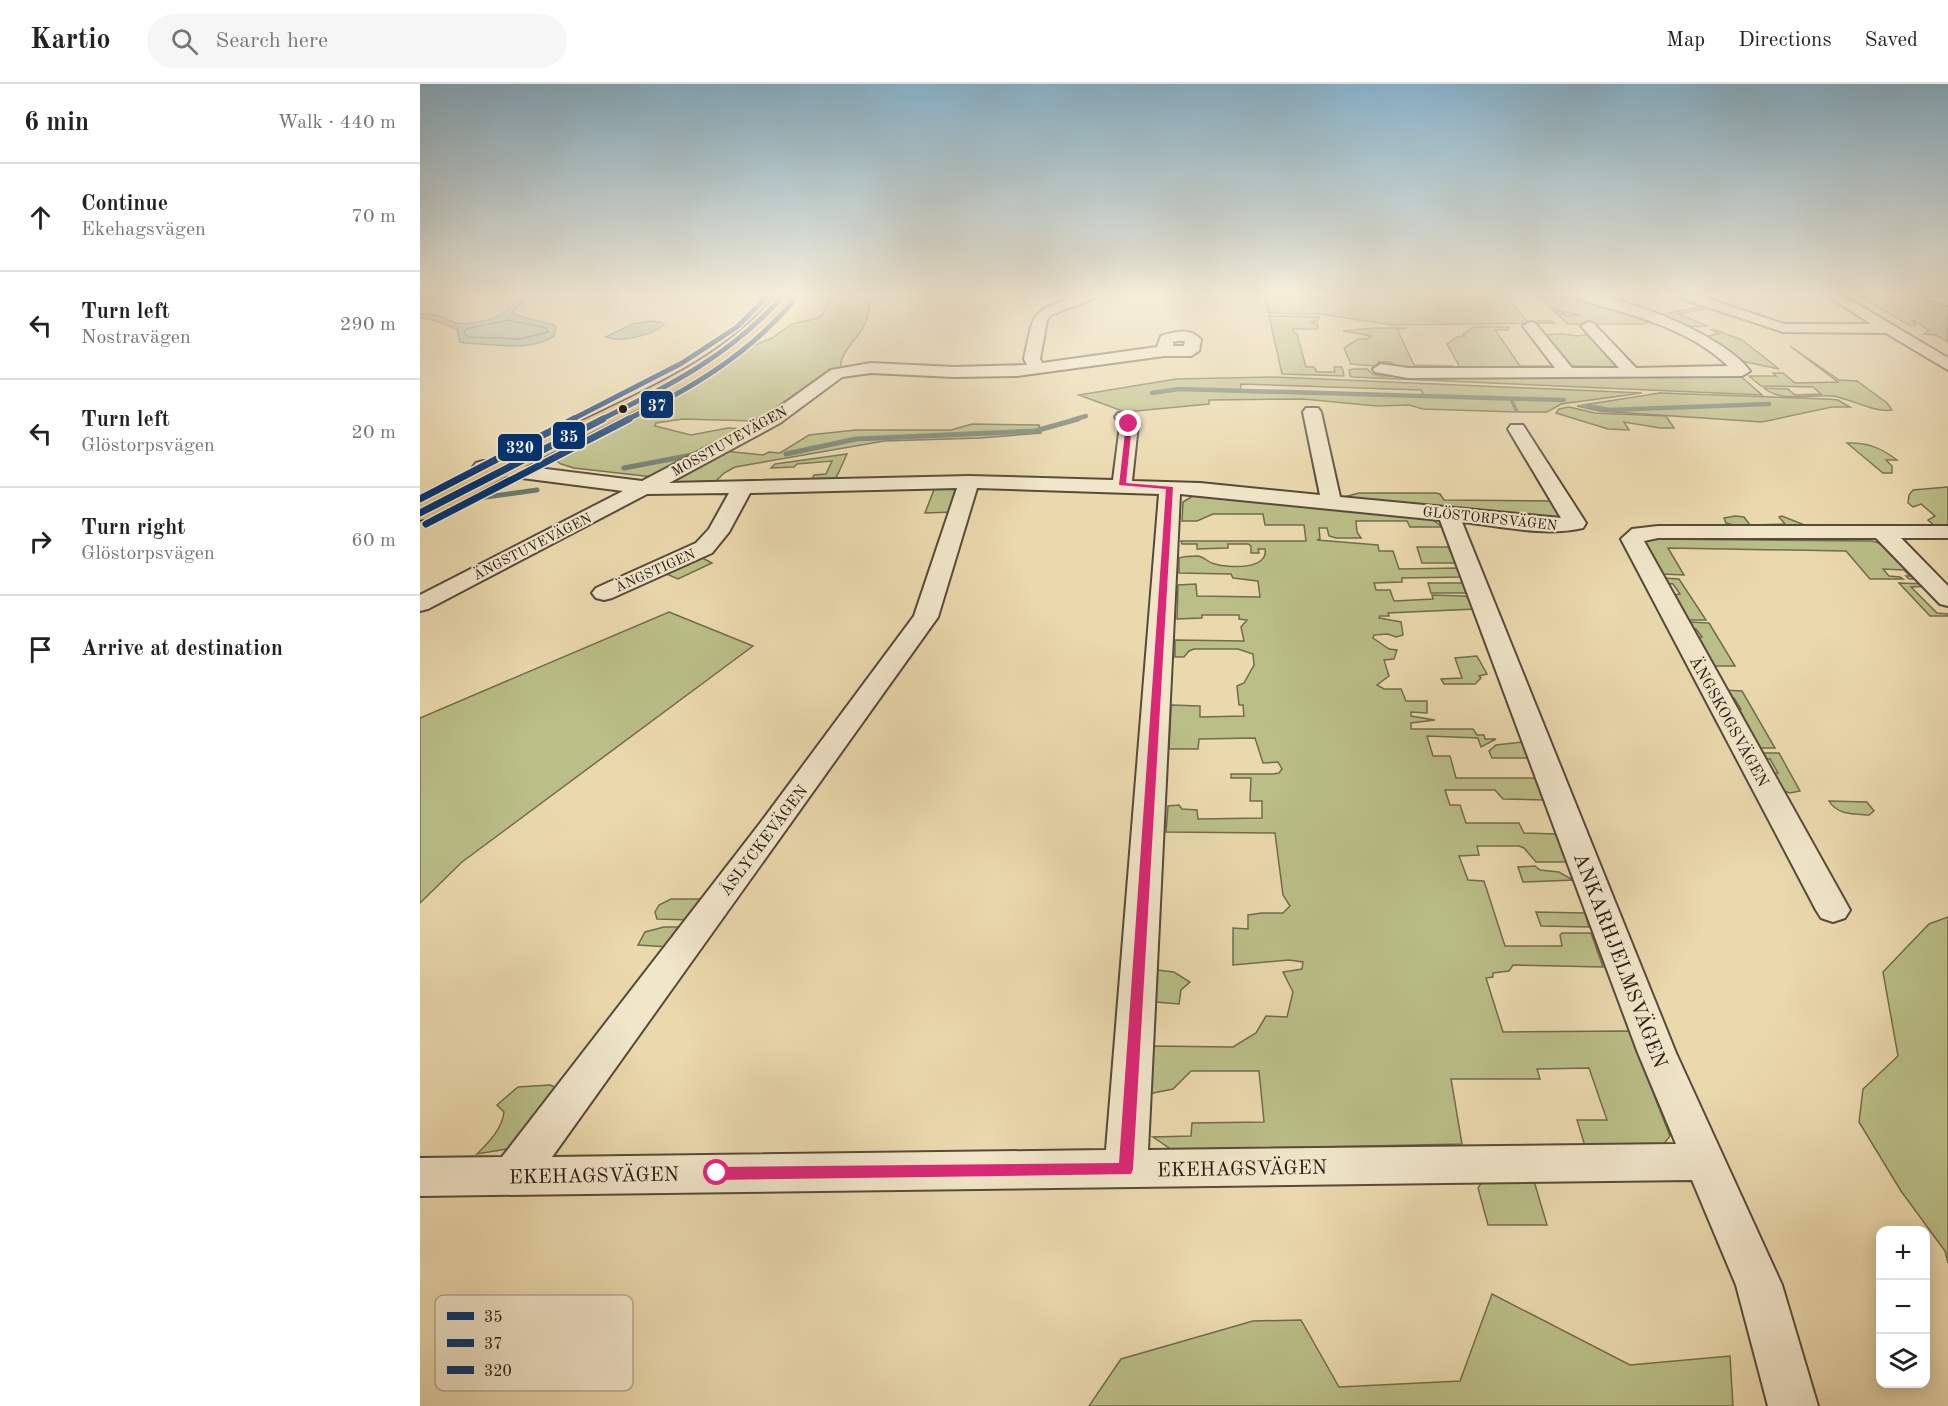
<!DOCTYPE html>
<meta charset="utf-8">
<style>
body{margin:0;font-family:"Old Standard TT",serif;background:#f6f6f6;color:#222}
.controls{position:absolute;right:18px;bottom:18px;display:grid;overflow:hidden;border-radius:12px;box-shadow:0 3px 15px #0003}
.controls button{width:54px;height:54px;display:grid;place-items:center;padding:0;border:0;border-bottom:2px solid #e0e0e0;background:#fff;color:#222;font:30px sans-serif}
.stop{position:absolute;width:18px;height:18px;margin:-14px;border:4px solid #db2777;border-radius:50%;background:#fff}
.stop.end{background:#db2777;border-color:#fff;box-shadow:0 2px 6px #0008}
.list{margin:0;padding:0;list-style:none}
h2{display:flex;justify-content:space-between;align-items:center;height:78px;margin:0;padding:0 24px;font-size:26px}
h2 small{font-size:20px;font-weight:400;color:#767676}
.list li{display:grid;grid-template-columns:39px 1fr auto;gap:18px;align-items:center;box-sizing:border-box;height:108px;padding:0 24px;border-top:2px solid #e0e0e0}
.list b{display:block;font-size:22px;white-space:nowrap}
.list p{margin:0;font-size:20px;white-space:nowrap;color:#767676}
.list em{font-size:20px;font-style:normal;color:#767676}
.icon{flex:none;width:33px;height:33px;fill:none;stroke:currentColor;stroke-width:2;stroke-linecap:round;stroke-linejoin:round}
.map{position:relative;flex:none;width:1528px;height:1322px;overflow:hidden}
header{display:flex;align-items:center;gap:36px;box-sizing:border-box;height:84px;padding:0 30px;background:#fff;border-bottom:2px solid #e0e0e0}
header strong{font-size:28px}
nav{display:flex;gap:33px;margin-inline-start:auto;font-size:21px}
.search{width:420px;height:54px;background:#f6f6f6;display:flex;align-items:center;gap:15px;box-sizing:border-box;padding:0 21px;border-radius:33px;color:#767676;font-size:22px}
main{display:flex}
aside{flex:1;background:#fff}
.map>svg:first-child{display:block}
</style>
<header>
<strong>Kartio</strong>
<div class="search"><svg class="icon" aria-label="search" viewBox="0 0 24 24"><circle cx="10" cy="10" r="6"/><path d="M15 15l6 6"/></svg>Search here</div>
<nav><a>Map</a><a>Directions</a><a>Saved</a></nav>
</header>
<main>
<aside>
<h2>6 min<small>Walk · 440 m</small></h2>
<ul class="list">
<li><svg class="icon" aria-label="ahead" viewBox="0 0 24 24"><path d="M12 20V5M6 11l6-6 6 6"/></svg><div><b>Continue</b><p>Ekehagsvägen</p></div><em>70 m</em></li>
<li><svg class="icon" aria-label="left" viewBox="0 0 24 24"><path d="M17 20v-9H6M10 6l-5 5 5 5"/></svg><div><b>Turn left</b><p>Nostravägen</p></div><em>290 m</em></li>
<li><svg class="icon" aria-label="left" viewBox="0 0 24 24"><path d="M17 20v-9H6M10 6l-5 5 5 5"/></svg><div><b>Turn left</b><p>Glöstorpsvägen</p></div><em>20 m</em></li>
<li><svg class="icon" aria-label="right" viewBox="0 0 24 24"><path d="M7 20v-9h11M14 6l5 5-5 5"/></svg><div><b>Turn right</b><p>Glöstorpsvägen</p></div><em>60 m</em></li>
<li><svg class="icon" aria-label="arrive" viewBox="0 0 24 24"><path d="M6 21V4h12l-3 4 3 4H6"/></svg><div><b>Arrive at destination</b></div></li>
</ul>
</aside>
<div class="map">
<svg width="1528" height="1322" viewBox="0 0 1528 1322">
<rect width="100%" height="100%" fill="#ead9ad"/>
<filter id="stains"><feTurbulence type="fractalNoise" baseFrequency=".00333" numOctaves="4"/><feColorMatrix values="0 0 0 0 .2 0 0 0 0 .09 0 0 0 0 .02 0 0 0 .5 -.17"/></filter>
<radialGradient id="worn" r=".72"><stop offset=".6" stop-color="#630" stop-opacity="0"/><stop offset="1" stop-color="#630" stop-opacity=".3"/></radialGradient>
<g fill="#babe87" stroke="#716c4d" stroke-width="1.5" fill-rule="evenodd">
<path d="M411,212H449C450,222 448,234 443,244C437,254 418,272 421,284L349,333L336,337L263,335L236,339L235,342L271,351L308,344L325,345L233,393L154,384L141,380L134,375L135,370L145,363L225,325L231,318L266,296L287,291L315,269L352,254L372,240L398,234L403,230Z"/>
<polygon points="844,212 1086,212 1107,237 1131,237 1135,239 972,241 900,230 849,229"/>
<polygon points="1120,212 1151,212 1229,238 1223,240 1148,240 1133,226 1144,229 1143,230 1147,232 1159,231 1132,225"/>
<polygon points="1439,212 1528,212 1528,258 1516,251 1504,250 1509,246 1492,236 1496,241 1489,241"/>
<polygon points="1280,223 1284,225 1258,230 1288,242 1261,243 1239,231"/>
<polygon points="849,232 899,233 897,237 891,238 898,241 898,245 873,245 874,249 877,250 886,283 894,283 897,288 915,288 914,283 922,283 924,292 862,290"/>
<polygon points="1053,243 1089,243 1088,246 1075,246 1100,282 1135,282 1143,288 1042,287 1027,260 1037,253 1045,252 1043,250"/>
<polygon points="953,244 987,244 977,245 994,281 1032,282 1035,289 983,285 970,278 959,278 955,282 931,280 924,264 938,255 947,255 951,252 923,247"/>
<polygon points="1292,246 1295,246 1322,256 1359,285 1317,276 1278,249 1288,252 1299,250"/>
<polygon points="1143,250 1157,252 1172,250 1204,283 1148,282 1122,251"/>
<path d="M1370,262L1419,296L1437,297L1467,319L1472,326C1455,329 1431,315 1413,312C1391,310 1361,319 1344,304L1368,305L1375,311L1401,310L1393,303L1341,302L1329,292H1356L1353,289H1363L1375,299L1418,298Z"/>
<polygon points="933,285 947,285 953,290 961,292 1317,289 1342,311 933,293 930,292 929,286"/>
<path d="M855,293L1222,309L1141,320L1127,328H1098L1093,317H1091L1096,328L1003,325L989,321L957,322L883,315L789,316V320L705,328L659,311L756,295ZM821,300L1001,306L1004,312L820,308Z"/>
<polygon points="1240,309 1407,315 1418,316 1430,323 1412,323 1342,338 1179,327 1157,322"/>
<polygon points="1149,323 1175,329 1246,332 1254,344 1240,344 1204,338 1209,346 1188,345 1136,329 1139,325"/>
<polygon points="552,340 619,341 621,349 560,354 464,357 315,383 304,389 294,399 254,400 261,392 304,367 343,371 349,368 360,369 389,351 436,346 531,346"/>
<path d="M1427,359C1447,358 1461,364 1477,376H1466L1472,382V389H1463Z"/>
<polygon points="427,370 416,394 392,395 394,391 406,390 412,377 377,380 374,383 351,384 355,380"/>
<polygon points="515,403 537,406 534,428 505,429"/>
<polygon points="1528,403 1528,441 1515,442 1508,436 1515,432 1501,420 1493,423 1488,419 1489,411 1493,406"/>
<polygon points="939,409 1015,409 1020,410 1024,416 1136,417 1144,430 1133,434 924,413"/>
<path d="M776,410L1008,432L1022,443H990L987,437H936L937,448L941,454H916L909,452L907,444H899L900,455L897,456L958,461L959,467H973L979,485L1037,484L1041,493L982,494V498L954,499L956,506H970L974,517L1013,515L1012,511L1044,512L1049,513L1055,525L968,529L969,532H960L959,534L981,538L983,551L976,553L968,550L954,551L953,554L969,565L977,566L974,575L964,576L969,592L957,601L964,605H981L986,617H1007V629L991,628V632L1015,636L991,639V645H1053L1057,651H1064L1065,655H1076L1061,663L1058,654L1007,652L1013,672H1030L1036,694H1117L1125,716L1083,715L1075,706H1025L1030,721H1040L1046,739H1099L1104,749L1136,750L1147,778H1116L1104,764L1099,762H1057L1059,771L1039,772L1048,796L1064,797L1085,862H1142L1140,851L1142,849H1171L1183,883L1093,881L1089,887L1073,889V893L1066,894L1083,948L1209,947L1250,1052L1243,1061L1165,1062L1157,1036H1187L1169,984L1117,985L1120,995H1031L1042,1060L752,1066L733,1053L771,1052L772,1039L844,1038L839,987H771L753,1005L728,1010L732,962L813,963L836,949L846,932L867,933L873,908L863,888L882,885L883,878L869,876L813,881V844L828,845V831L842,829H863L870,822L863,811L855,749L746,748L748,722L759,721L762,725L777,726L778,735L842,734V717H830L831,694H811V690H853L859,689L862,685L858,678L843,679L835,654L779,655L778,665H749L751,621L780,622V633L824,632L823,621H819L817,602L824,599L834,581L833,570L818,565H774L769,567L764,573H755V556L824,557L821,543L827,536L819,535V531H782V534L757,535L758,501L776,500L777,512L840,513L838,497L813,494L811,490L759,489V474C765,472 772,472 778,472C785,473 788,479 795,480C808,484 849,486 845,465H838L839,469H831V462L828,460H808V464L777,465V460H762L761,457H886L884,441H845L843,430H793L777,437H762L763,418Z"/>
<polygon points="1315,432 1324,433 1330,441 1365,440 1359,433 1362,432 1387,442 1321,443 1306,439 1304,434"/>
<polygon points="1229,455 1452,457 1473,463 1501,495 1489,495 1486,492 1490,492 1484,486 1463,485 1469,492 1480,493 1483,495 1450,495 1426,467 1248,464 1264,491 1242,490 1223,461 1224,457"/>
<polygon points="997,463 1028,463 1036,479 1002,479"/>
<polygon points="279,472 292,479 258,495 244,489"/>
<polygon points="1243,494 1259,495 1286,536 1264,536 1254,511 1260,510 1253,500 1244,499"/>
<polygon points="1008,499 1043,499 1047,509 1011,509"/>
<polygon points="1479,499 1507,500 1510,502 1491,503 1517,529 1528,530 1528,532 1510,532"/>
<polygon points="249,528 333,562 42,778 0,819 0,634"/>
<polygon points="1268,538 1289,539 1315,582 1289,582 1274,554 1282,553 1276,545 1270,544"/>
<polygon points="1057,572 1067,590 1059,592 1061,594 1055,600 1024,600 1021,595 1042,594 1035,574"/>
<polygon points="1303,606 1322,607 1355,664 1335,664 1313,625 1321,625 1314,614 1307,614"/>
<polygon points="1102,658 1108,674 1072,674 1069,667 1076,661"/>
<polygon points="1338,669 1359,669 1380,707 1370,709 1360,706 1351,690 1358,689 1350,675 1342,675"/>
<path d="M1409,717L1447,718L1454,727L1449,731C1434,730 1417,731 1409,717Z"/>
<polygon points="1115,782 1120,786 1139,788 1153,796 1103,798 1098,783"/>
<polygon points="251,815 287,815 272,836 237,835 235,828 239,821"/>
<polygon points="1116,828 1165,829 1169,843 1121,842"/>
<polygon points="1528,833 1528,1179 1525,1167 1481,1107 1439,1038 1443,1005 1478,972 1463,888 1509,840"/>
<polygon points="244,843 265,843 249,863 218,861 225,848"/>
<polygon points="737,886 754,888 770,898 761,906 759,920 736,918"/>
<path d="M130,1001L142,1006L98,1057L87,1065L57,1070C69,1058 82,1045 84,1028L77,1021L98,1003Z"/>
<polygon points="1114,1097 1127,1141 1068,1141 1058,1104 1062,1098"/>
<polygon points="1072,1210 1210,1281 1310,1272 1313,1322 669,1322 701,1275 833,1237 881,1236 919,1303 1040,1297"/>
</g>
<g fill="#98baab" stroke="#6b7a6e" stroke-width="1.5">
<path d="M101,217L103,219L96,223L92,230L134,241L136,243L134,252C112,268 72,260 46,259L40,258L37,245C25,241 13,234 0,234V230C8,230 16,231 23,233C28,235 31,238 36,239C52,241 79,236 89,224V219Z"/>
<path d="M230,237L240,238L244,241C231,251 202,259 186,253L212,240Z"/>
</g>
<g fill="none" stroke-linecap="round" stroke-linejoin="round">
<polygon stroke="#606a5f" stroke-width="1.5" points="88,236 126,244 128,248 100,255 48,253 44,250 46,245"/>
<g stroke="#6b7a6e" stroke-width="4.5">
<polyline points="732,309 759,305 1144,316"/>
<polyline points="1167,322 1189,326 1349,320"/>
<polyline points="653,336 666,332"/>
</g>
<g stroke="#6b7a6e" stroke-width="5">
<polyline points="366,370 436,355 615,347 658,335"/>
<polyline points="204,384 272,371"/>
<polyline points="44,416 117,406"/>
</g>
<g stroke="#584a3a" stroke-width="4">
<g id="minor">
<path d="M657,212H675L673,215L631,231L627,236L620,275L622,279L737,263L741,252C755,248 770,243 781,256L779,267L771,272H744L597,292L534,293L451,289L422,293L360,339L249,399L549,392L693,396L700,341L695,333L698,329H710L718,341L712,397L780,399L900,411L883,328L886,324H898L901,328L920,413L1141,434L1088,345L1091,341H1103L1166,439L1163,444C1124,453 1081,442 1042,438L1256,969L1362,1201L1398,1322H1348L1316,1201L1272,1096L0,1112V1074L82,1073L341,738L494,532L537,404L330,409L309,448L292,469L192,514L184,516L176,514L172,509L176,504L276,459L289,445L309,409L227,410L8,525L0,527V511L203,407L63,389L56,387L53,383L56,379L63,377L222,397L348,331L411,286L451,279L534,283L607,281L604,275C615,226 609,229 657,212ZM758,257H765L764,262H753V258ZM557,404L739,410L686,1066L132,1073L518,533ZM760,410L1020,436L1218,969L1256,1060L728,1066Z"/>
<path d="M1156,212C1198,207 1305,252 1330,287L1322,292L988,294L955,288L953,285L961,280L988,284H1135L1103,242L1110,238L1115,239L1152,284H1199L1161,242L1168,238L1173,239L1216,284L1308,282C1269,244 1209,230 1158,215Z"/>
<polygon points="1261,212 1280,212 1364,240 1451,240 1408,212 1424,212 1528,274 1528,286 1466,249 1363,248 1263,215"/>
<polygon points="1505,212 1528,213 1528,221 1507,215"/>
<polygon points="1238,442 1528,442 1528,454 1481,454 1528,502 1528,522 1520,520 1456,454 1238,454 1224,457 1430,826 1425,834 1413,838 1401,834 1396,826 1201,455 1212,445"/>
</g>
</g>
<g stroke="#281a13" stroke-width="3">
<path id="major" d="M355,212H371C323,280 238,314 166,351C113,378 61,406 9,434L0,436V419C52,392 105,365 158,339C227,305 305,273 355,212Z"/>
</g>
<use href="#minor" fill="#f1e6ca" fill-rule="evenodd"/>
<use href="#major" fill="#e5bc76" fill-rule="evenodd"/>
<g stroke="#f1e6ca" stroke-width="8">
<path id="bus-1-far1" d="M180,336C249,302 311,271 363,212"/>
</g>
<g stroke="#f1e6ca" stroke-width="10">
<polyline id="bus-1" points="0,429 183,335"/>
</g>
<g stroke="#f1e6ca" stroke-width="8">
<path id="bus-2-far1" d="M206,336C269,306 326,272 372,219"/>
</g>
<g stroke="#f1e6ca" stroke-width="10">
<polyline id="bus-2" points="6,440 209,335"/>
</g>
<g stroke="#f1e6ca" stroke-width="8">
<polyline id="bus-3-far1" points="151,336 262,279 317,243 348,212"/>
</g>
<g stroke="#f1e6ca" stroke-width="10">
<polyline id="bus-3" points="0,415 154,335"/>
</g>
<use href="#bus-1-far1" stroke="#003273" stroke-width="5"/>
<use href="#bus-1" stroke="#003273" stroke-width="7"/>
<use href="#bus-2-far1" stroke="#003273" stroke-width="5"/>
<use href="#bus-2" stroke="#003273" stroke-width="7"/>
<use href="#bus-3-far1" stroke="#003273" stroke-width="5"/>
<use href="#bus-3" stroke="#003273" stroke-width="7"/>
</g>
<linearGradient id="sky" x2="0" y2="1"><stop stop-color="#88b6d0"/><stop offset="0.53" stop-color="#f6eeda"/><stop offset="1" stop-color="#f6eeda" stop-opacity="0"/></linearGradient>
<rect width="1528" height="397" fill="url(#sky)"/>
<polygon fill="#db2777" points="709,339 712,340 706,399 753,403 713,1085 711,1090 297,1096 292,1094 290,1089 292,1085 297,1083 699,1079 746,405 699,401 706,340"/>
<circle fill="#281a13" stroke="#f1e6ca" stroke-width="2" cx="203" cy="325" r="5"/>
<g text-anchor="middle" stroke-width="4.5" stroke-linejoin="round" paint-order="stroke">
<g font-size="14" fill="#281a13" stroke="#f1e6ca">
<text transform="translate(309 357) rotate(-29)" y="5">MOSSTUVEVÄGEN</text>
<text transform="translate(1070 434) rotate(6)" y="5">GLÖSTORPSVÄGEN</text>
<text transform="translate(112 462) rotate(-27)" y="5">ÄNGSTUVEVÄGEN</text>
<text transform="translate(235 486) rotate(-24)" y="5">ÄNGSTIGEN</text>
</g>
<g font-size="16" fill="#281a13" stroke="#f1e6ca">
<text transform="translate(1310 637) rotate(61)" y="6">ÄNGSKOGSVÄGEN</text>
<text transform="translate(343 756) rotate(-53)" y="6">ÅSLYCKEVÄGEN</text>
</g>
<g font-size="20" fill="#281a13" stroke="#f1e6ca">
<text transform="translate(1201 876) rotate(69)" y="7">ANKARHJELMSVÄGEN</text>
<text transform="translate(822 1084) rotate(-1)" y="7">EKEHAGSVÄGEN</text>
<text transform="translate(174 1091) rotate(-1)" y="7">EKEHAGSVÄGEN</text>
</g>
</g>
<rect x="15" y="1211" width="198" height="96" rx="9" fill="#f1e6ca" stroke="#b5a993" stroke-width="1.5"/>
<rect x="27" y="1228" width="27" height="8" fill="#003273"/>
<rect x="27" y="1255" width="27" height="8" fill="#003273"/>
<rect x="27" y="1282" width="27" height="8" fill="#003273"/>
<g font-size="16" fill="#281a13">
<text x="64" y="1238">35</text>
<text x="64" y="1265">37</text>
<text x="64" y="1292">320</text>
</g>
<g stroke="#f1e6ca" stroke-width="2">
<rect x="220" y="306" width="34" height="29" rx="6" fill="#003273"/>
<rect x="132" y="337" width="34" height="29" rx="6" fill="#003273"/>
<rect x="77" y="349" width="46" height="29" rx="6" fill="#003273"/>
</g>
<g font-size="16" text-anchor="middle" font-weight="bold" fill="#fff">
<text x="237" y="327">37</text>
<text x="149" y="358">35</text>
<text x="100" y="369">320</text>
</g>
<rect width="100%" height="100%" filter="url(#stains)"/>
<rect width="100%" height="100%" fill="url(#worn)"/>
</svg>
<div class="controls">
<button>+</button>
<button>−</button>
<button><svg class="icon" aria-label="layers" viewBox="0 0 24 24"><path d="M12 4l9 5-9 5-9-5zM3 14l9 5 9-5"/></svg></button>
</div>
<div class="stop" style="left:297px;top:1089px"></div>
<div class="stop end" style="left:709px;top:340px"></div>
</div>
</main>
